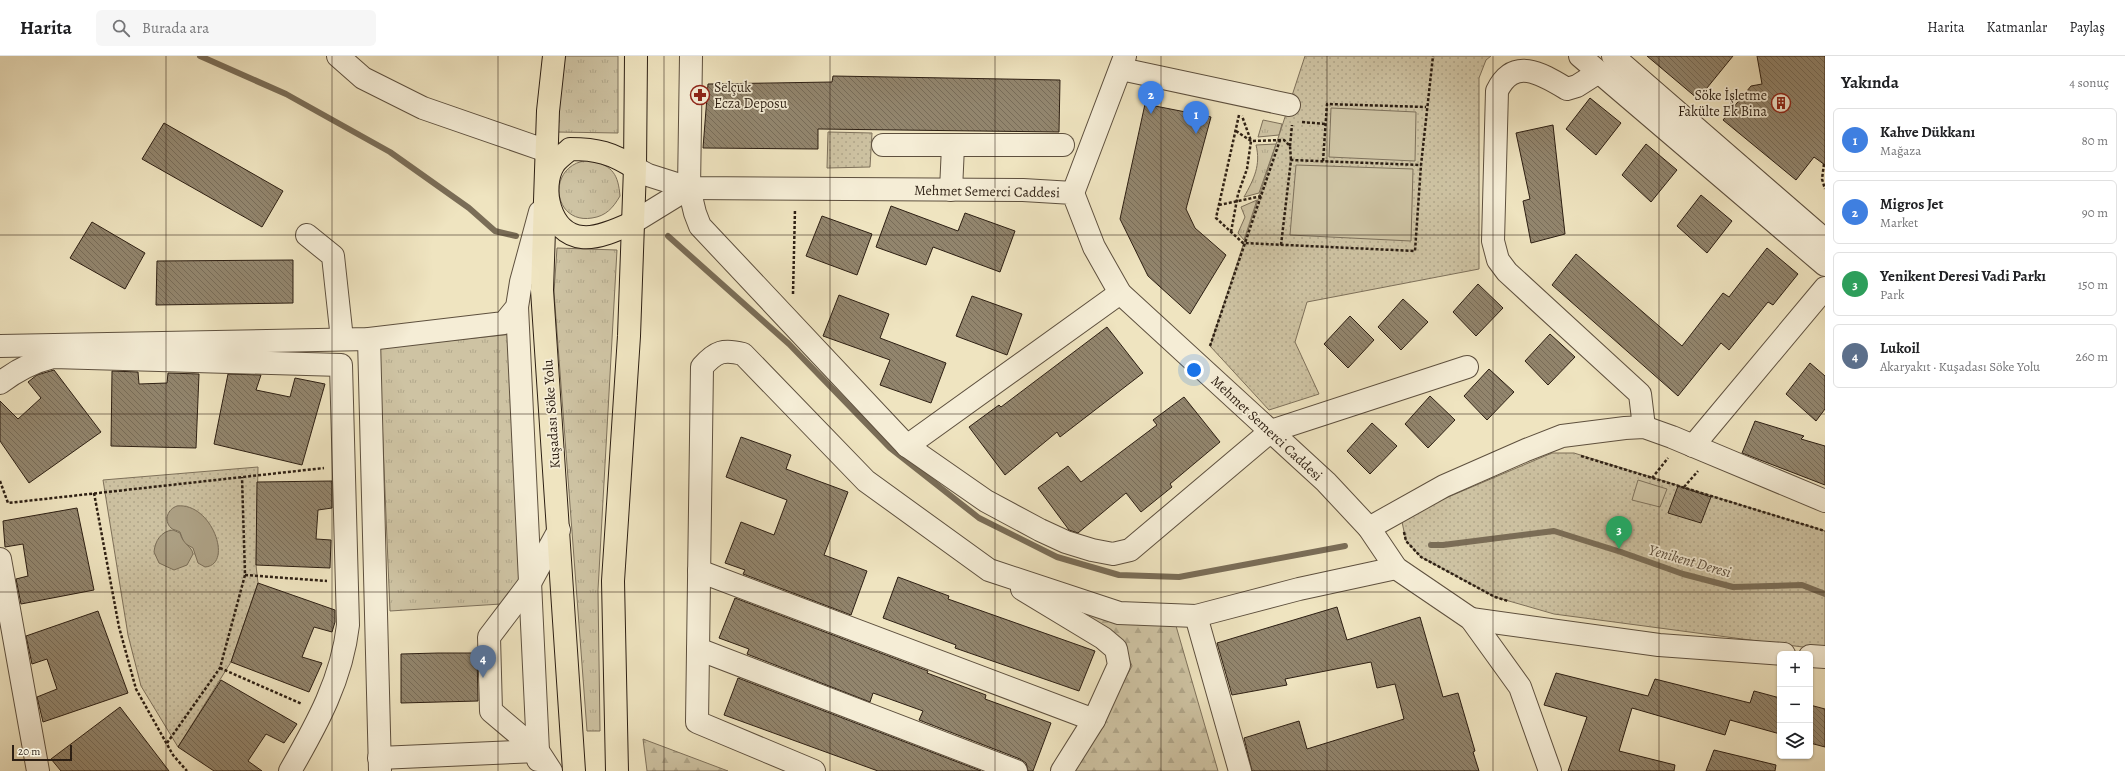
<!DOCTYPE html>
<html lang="tr">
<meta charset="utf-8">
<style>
body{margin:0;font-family:Alegreya,serif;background:#f6f6f6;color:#202124}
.controls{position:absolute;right:12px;bottom:12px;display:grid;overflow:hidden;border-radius:6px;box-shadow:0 1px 3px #0004}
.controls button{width:36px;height:36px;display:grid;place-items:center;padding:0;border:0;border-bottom:1px solid #e0e0e0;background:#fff;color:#202124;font:20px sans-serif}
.scale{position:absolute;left:12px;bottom:10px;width:60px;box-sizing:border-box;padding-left:4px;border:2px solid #2d1f13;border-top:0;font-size:11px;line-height:14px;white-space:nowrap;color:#2d1f13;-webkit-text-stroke:3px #f5edd6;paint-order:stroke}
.you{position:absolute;left:1194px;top:314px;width:14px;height:14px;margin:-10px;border:3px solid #fff;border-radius:50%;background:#1a73e8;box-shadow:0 0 0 6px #1a73e833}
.badge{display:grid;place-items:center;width:26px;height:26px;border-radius:50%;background:#2563eb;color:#fff;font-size:13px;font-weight:700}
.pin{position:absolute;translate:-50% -33px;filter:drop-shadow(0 1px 2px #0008)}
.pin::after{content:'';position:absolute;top:21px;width:14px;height:12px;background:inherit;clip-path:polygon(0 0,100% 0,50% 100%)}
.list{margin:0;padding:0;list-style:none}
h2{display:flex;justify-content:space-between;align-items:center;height:52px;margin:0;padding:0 16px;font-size:17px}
h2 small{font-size:13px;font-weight:400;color:#757577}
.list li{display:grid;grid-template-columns:26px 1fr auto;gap:12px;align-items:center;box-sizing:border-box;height:64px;margin:0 8px 8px;padding:0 8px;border:1px solid #e0e0e0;border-radius:6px}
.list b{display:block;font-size:15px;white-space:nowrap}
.list p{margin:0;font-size:13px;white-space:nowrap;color:#757577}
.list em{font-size:13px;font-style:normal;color:#757577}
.icon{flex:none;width:22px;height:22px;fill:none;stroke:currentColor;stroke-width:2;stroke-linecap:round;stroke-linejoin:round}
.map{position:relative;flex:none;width:1825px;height:715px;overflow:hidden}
header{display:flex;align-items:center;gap:24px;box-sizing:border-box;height:56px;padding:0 20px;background:#fff;border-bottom:1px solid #e0e0e0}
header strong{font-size:19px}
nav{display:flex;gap:22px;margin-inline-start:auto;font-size:14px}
.search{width:280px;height:36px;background:#f6f6f6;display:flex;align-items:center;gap:10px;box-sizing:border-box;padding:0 14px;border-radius:6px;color:#757577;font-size:15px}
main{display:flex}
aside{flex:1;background:#fff}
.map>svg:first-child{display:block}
</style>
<header>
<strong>Harita</strong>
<div class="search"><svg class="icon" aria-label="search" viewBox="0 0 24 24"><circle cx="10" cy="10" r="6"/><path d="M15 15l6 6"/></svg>Burada ara</div>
<nav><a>Harita</a><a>Katmanlar</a><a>Paylaş</a></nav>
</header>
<main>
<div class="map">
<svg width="1825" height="715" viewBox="0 0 1825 715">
<defs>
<pattern id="grass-tufts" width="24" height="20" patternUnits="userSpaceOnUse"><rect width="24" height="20" fill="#cec3a3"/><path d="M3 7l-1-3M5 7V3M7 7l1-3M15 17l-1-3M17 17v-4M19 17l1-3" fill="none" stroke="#b1a78b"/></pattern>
<pattern id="forest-firs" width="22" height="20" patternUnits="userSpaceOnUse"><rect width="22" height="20" fill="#cec3a3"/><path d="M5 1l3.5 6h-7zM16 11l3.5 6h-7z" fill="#b1a78b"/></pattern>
<pattern id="park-dots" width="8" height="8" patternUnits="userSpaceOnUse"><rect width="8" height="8" fill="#cec3a3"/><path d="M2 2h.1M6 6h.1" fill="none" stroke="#b1a78b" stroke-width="1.8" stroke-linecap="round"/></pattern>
<pattern id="building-back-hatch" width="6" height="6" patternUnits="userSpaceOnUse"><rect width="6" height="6" fill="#92856d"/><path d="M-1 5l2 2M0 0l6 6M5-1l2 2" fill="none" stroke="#786c58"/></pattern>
</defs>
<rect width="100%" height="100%" fill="#efe4c0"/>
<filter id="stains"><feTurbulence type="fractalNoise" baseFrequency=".005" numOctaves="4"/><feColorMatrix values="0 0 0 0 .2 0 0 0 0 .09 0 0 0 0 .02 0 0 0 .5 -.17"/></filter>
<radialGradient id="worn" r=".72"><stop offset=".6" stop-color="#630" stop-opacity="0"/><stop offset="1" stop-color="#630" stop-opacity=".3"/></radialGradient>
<g fill="url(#grass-tufts)" stroke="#7e715b">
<polygon points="565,0 618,0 618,77 556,76"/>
<polygon points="1263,64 1282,68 1279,79 1258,81"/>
<path d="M1276,88L1259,137L1244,141C1254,123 1261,109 1256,89Z"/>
<path d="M592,104C613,111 618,118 620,140C613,152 606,160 592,162C551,169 545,105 592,104Z"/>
<polygon points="1257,144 1244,184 1238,177 1245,161 1241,151"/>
<polygon points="557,192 617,194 598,534 600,675 587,675 554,236"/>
<polygon points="513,278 524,521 501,548 390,555 379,292"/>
</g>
<g fill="url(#forest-firs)" stroke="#7e715b">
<polygon points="1058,542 1174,563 1218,715 1075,715 1132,610 1123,588"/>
<polygon points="643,683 728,715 647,715"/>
</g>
<g fill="url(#park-dots)" stroke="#7e715b">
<polygon points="1305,0 1491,0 1486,4 1479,22 1479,213 1307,246 1295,286 1319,338 1269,354 1210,290"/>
<polygon points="828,76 872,77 870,111 827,112"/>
<polygon points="1552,397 1574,397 1825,475 1825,594 1554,558 1495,541 1421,501 1406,485 1401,461"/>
<polygon points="258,411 256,509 258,527 231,606 178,691 141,630 128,579 103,424"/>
</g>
<g fill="#cec3a3" stroke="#7e715b">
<polygon points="1331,52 1416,56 1415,105 1329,101"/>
<polygon points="1296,109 1413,113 1411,185 1290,179"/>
<polygon points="1638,424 1667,433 1660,451 1632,444"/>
</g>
<g fill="#ada185" stroke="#7a6d57">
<path d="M177,450C212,446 234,509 205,511L198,507L193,492L184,487L180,476C177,474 173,474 171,472C163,464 168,453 177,450Z"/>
<path d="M173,474L180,477C183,489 192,490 193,498L187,509L174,514L159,507L154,496C155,485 161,475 173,474Z"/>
</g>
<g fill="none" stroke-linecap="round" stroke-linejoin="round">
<g stroke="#7a6d57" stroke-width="6">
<polyline points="200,0 286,38 390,96 469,152 495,175 516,180"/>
<polyline points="668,180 789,288 890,392 979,462 1057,501 1119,519 1179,521 1345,490"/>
<polyline points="1431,489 1443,489 1554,475 1621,496 1683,518 1733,531 1802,529 1825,538"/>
</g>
</g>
<g fill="url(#building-back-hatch)" stroke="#2d1f13">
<polygon points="1647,0 1733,0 1698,43"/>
<polygon points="1757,0 1825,0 1825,109 1814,101 1796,124 1723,64 1751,30 1762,28"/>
<polygon points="833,20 1060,24 1059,76 818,73 818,93 703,92 708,28 832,26"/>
<polygon points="1590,42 1621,67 1596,99 1566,73"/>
<polygon points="1145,48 1211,61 1186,153 1195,172 1226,199 1190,258 1148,220 1120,163"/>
<polygon points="164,67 283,135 262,171 142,103"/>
<polygon points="1553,69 1565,178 1531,187 1523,145 1530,143 1516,77"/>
<polygon points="1646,88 1677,114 1651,146 1622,119"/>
<polygon points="1701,139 1732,165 1707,197 1677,170"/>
<polygon points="891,150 958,175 965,157 1015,175 1000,216 933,191 926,209 876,191"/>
<polygon points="822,160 872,178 857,219 806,200"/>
<polygon points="92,166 145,197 125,233 70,202"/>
<polygon points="1767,192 1798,218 1773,249 1768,246 1729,294 1721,287 1678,340 1552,229 1576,198 1682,290 1723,237 1729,241"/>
<polygon points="293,204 293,247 156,249 157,205"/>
<polygon points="1478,228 1503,252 1476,280 1453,256"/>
<polygon points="839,239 889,258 880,282 946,307 931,347 880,329 890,304 823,280"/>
<polygon points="972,240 1022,258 1007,299 956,280"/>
<polygon points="1403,243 1428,266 1401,294 1378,271"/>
<polygon points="1350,260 1374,284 1348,312 1324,288"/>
<polygon points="1107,271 1143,317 1060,381 1057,376 1005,419 969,371 999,349 1001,351"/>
<polygon points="1550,278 1575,301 1548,329 1525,305"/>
<polygon points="1810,307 1825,320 1825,353 1816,365 1786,338"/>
<polygon points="1489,313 1514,336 1487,364 1464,340"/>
<polygon points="54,314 101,376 29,427 0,385 0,345 18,363 41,342 28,326 37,319"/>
<polygon points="112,315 138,316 139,328 167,327 168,317 199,318 196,392 111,390"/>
<polygon points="228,318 261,319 256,334 290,341 295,322 325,328 302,409 214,388"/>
<polygon points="1430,340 1455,364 1428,392 1405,368"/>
<polygon points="1184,341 1220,386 1170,428 1172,431 1141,456 1126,437 1078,477 1069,474 1038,432 1068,410 1081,426 1157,369 1153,364"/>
<polygon points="1755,365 1804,380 1801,383 1825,390 1825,429 1742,397"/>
<polygon points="1372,367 1397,390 1370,418 1347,395"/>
<polygon points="741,381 791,399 786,413 848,436 824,499 867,515 851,559 743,518 745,514 725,507 741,466 774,479 787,444 726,421"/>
<polygon points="332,425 332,452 318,454 316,483 331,484 330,512 256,509 257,426"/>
<polygon points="1678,430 1711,441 1701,467 1668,457"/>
<polygon points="77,452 94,534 21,548 16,523 28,520 23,488 5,491 3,465"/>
<polygon points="898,521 949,540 948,543 1095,595 1079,635 955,592 956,589 883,562"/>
<polygon points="258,527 335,554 335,566 332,576 314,571 302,601 322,607 309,636 231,606"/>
<polygon points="735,542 928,615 927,617 986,639 985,643 1051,667 1033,715 1028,715 1026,707 1020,703 919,664 923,655 873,637 870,646 747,598 749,593 719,582"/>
<polygon points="1337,551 1347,584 1420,561 1443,641 1458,637 1475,695 1473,696 1479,715 1252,715 1244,682 1299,665 1307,693 1404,663 1395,628 1377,632 1371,606 1285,623 1287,629 1232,639 1217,587"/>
<polygon points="98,555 128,637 43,666 37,641 57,633 47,603 32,608 26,580"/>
<polygon points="438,597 477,597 478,645 401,647 401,598"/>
<polygon points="1556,617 1648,640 1655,623 1750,647 1754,635 1780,642 1780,678 1730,664 1725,679 1632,652 1619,695 1675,709 1674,715 1568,715 1587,661 1544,649"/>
<polygon points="738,622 981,715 878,715 724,659"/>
<polygon points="221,624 297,668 284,687 266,678 248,705 262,715 214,715 178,691"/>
<polygon points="1810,649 1825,653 1825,691 1810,687"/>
<polygon points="120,651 169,715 61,715 51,703"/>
<polygon points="1714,694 1776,709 1775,715 1706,715"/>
</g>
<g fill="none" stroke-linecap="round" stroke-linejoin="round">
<g stroke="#5e503e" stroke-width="24">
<g id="minor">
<polyline points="338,0 363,22 423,52 547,95"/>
<polyline points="691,0 689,132 695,157 700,170 907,390 986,445 1040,474 1066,486 1092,494 1113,498 1130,494 1271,375 1467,311"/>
<polyline points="1580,0 1825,209"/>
<polyline points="1613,0 1825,184"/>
<polyline points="1121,13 1289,49"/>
<path d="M1599,16L1577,30L1567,33C1542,18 1514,0 1497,35L1493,185L1498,204L1507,216L1640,338L1644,371"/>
<polyline points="883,89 1063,89"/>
<polyline points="635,112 648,119 689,132 1023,134 1073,137 1094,191 1120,237 1326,426 1369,472 1396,512 1471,563 1520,631 1550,715"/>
<polyline points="951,134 953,90"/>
<polyline points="1073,137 1125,0"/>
<polyline points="632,167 689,132"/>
<polyline points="307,179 333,200 342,283"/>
<polyline points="517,251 538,695 551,715"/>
<polyline points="369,283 380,715"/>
<polyline points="0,290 369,283 504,267 517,251 521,226 540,156"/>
<path d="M0,327C17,314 32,306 53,301L341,309L348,569C342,623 317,668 290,715"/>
<polyline points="907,390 1120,237"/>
<polyline points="1693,390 1825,232"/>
<polyline points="1369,472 1444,430 1526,394 1562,380 1625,372 1644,371 1672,381 1825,445"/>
<polyline points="0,503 38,715"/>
<polyline points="699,515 1094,664"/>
<polyline points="1022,533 1103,582 1116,593 1119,609 1094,664 1062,715"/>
<polyline points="1196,560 1240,715"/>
<polyline points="1471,563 1659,589 1784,598"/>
<polyline points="698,593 1016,715"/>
<polyline points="1810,600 1825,601"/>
<polyline points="379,702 538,695"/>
<polyline points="538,704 538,695 491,655 489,581 530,527 559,474"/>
<path d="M814,715L697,666L702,311C716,295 724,293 743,298L866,425L989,514L1119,557L1196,560L1299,533L1396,512"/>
</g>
</g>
<g stroke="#2d1f13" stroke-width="24">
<g id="highway">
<polyline points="554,0 548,55 542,234 574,715"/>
<path d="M632,167C619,173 597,183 582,181C550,178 539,132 554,108C558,102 566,97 570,93C597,93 612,97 635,112"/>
<polyline points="617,715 613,525 629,280 635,112 636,0"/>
</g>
</g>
<g stroke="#2d1f13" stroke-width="2.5" stroke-dasharray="3 2" stroke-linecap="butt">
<polyline points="1239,59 1216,162 1243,187 1415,195 1421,109 1433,0"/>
<polyline points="1302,66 1325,68"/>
<polyline points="1236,75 1251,85 1284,84 1290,90 1291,104"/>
<polyline points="1290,90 1292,69"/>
<polyline points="1323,105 1327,48 1426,51"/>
<polyline points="1824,108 1822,123 1825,133"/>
<polyline points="1219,149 1262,140"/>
<polyline points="1231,176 1238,138 1247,113 1251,85 1242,60"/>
<polyline points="1281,189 1291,104 1421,109"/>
<polyline points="793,238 795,153"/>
<polyline points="1210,290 1280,84"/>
<polyline points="1581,400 1825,475"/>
<polyline points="1652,422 1668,402"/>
<polyline points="0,425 8,447 324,412"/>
<polyline points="1684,431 1698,415"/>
<polyline points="94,437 119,571 136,633 173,699 187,715"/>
<polyline points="1404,476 1406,485 1421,501 1495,541 1508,545"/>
<polyline points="245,519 327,525"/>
<polyline points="220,612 302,648"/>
<polyline points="167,687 220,612 245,519 242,421"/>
</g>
<use href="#minor" stroke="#f5edd6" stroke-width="22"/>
<use href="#highway" stroke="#efe4c0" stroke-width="22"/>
</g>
<path fill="none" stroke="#2d1f13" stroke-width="1" stroke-opacity="0.55" d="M166,0V715M332,0V715M498,0V715M664,0V715M830,0V715M995,0V715M1161,0V715M1327,0V715M1493,0V715M1659,0V715M0,179H1825M0,358H1825M0,536H1825"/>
<defs>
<g id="pharmacy-ring" transform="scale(1)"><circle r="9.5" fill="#f5edd6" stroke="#8f2418" stroke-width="1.5"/><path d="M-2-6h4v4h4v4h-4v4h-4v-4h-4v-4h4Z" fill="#8f2418"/></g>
<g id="building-ring" transform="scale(1)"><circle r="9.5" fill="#f5edd6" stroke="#8f2418" stroke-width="1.5"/><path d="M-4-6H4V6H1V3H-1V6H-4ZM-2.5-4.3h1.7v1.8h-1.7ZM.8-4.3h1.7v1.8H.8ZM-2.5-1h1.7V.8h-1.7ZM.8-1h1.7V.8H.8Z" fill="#8f2418"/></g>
</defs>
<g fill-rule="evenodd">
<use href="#pharmacy-ring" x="700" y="39"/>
<use href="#building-ring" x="1781" y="47"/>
</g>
<g text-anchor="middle" stroke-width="3.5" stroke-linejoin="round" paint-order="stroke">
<g font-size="14" fill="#2d1f13" stroke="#f5edd6" text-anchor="start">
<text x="714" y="36">Selçuk<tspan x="714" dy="16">Ecza Deposu</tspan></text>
<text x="1767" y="44" text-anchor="end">Söke İşletme<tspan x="1767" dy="16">Fakülte Ek Bina</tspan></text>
</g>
<g font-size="14" fill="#2d1f13" stroke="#f5edd6">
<text transform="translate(987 135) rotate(1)" y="5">Mehmet Semerci Caddesi</text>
<text transform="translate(551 358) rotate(-94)" y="5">Kuşadası Söke Yolu</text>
<text transform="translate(1267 372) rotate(43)" y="5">Mehmet Semerci Caddesi</text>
</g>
<g font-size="15" font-style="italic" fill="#5a4c3b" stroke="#f5edd6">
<text transform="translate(1690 505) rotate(16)" y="5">Yenikent Deresi</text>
</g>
</g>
<rect width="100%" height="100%" filter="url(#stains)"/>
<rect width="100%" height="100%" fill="url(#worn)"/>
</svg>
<div class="controls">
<button>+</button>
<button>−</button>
<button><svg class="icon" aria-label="layers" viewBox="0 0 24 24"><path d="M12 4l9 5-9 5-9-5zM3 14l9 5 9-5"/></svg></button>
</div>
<div class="scale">20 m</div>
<div class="you"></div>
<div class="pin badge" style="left:1196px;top:78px;background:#3f7fe0">1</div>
<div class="pin badge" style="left:1151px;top:58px;background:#3f7fe0">2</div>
<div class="pin badge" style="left:1619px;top:493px;background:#2e9e5b">3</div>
<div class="pin badge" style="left:483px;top:622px;background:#5c6f8a">4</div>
</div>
<aside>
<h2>Yakında<small>4 sonuç</small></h2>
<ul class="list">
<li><span class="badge" style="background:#3f7fe0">1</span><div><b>Kahve Dükkanı</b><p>Mağaza</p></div><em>80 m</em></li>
<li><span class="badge" style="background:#3f7fe0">2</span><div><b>Migros Jet</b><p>Market</p></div><em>90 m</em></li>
<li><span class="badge" style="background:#2e9e5b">3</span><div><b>Yenikent Deresi Vadi Parkı</b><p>Park</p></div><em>150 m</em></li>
<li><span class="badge" style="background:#5c6f8a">4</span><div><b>Lukoil</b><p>Akaryakıt · Kuşadası Söke Yolu</p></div><em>260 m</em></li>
</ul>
</aside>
</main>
